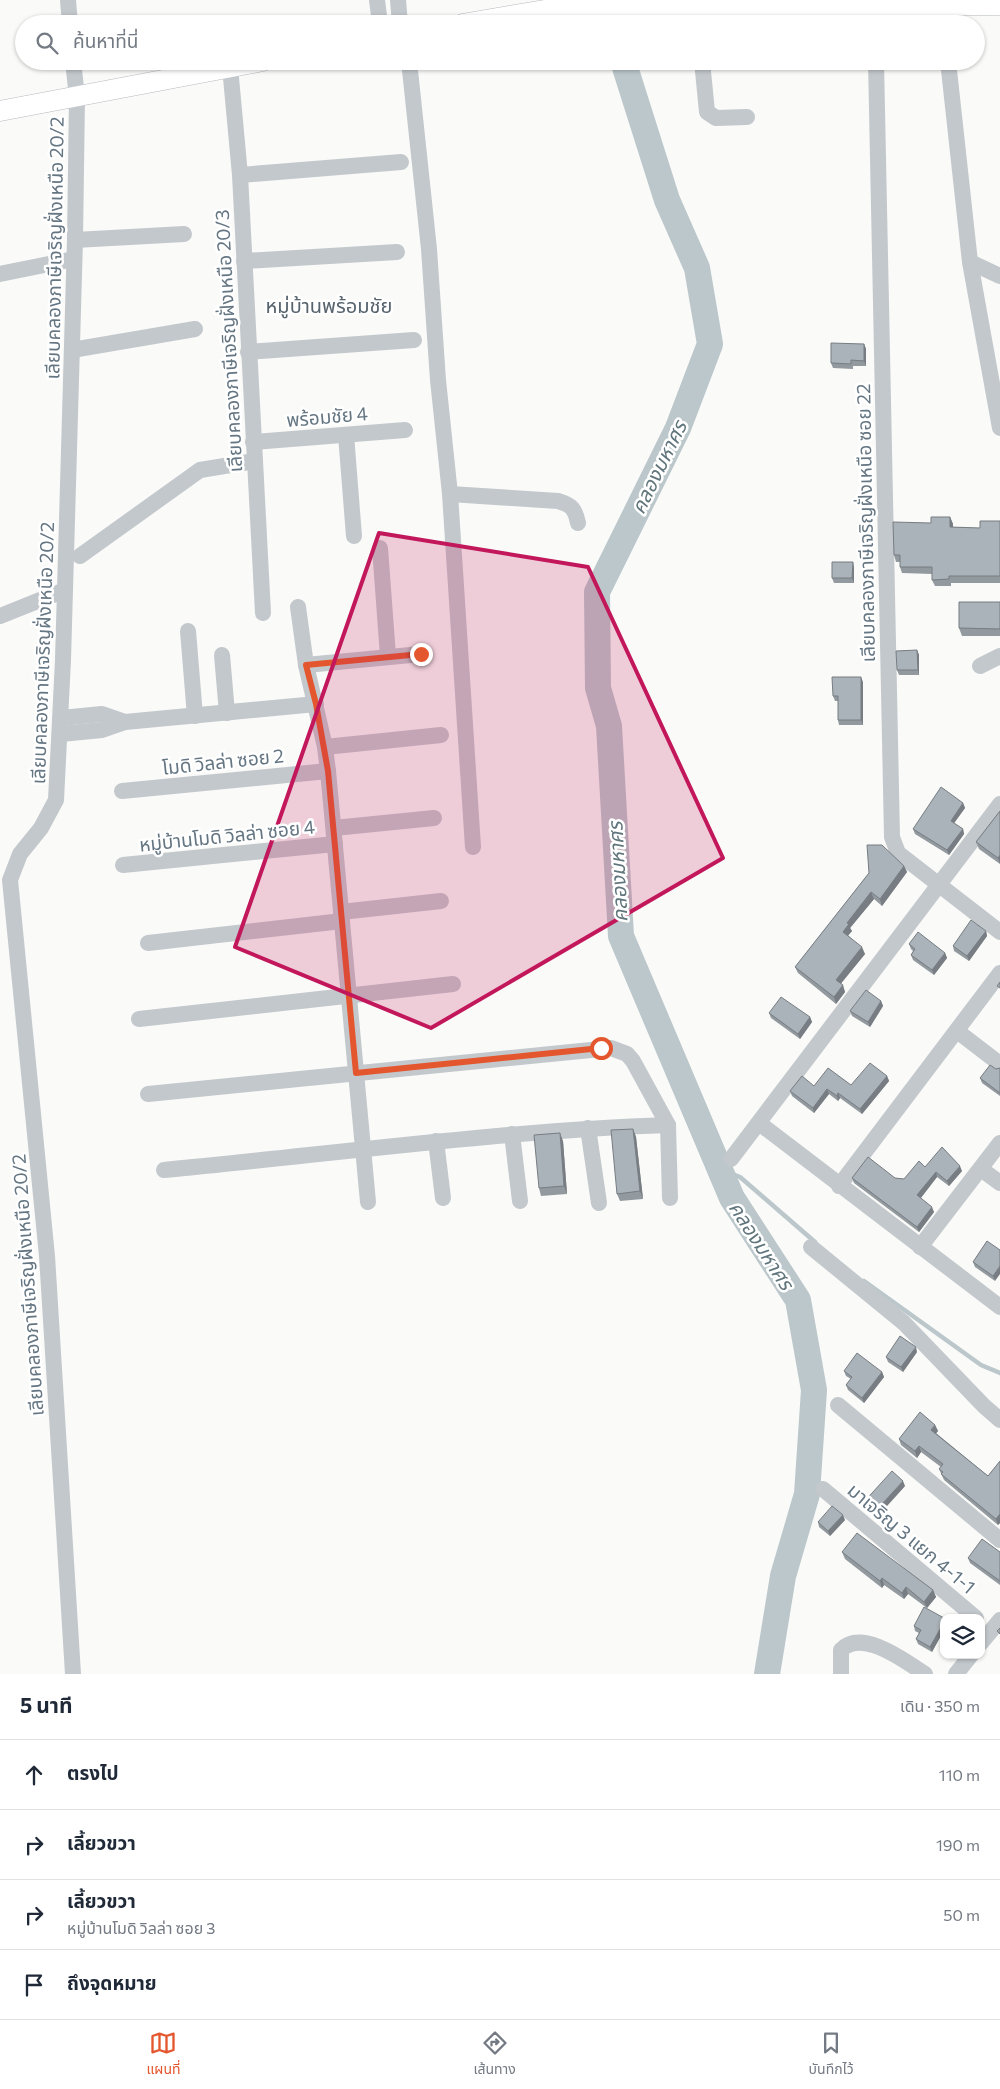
<!DOCTYPE html>
<html lang="th">
<meta charset="utf-8">
<style>
body{margin:0;font-family:Commissioner,"Noto Sans Thai",sans-serif;background:#f2f2f3;color:#1f2937}
.controls{position:absolute;right:15px;bottom:15px;display:grid;overflow:hidden;border-radius:10px;box-shadow:0 1px 4px #0004}
.controls button{width:45px;height:45px;display:grid;place-items:center;padding:0;border:0;border-bottom:1px solid #e0e1e3;background:#fff;color:#1f2937;font:25px sans-serif}
.stop{position:absolute;width:15px;height:15px;margin:-11px;border:4px solid #e4572e;border-radius:50%;background:#fff}
.stop.end{background:#e4572e;border-color:#fff;box-shadow:0 1px 5px #0008}
.list{margin:0;padding:0;list-style:none}
h2{display:flex;justify-content:space-between;align-items:center;height:65px;margin:0;padding:0 20px;font-size:21px}
h2 small{font-size:16px;font-weight:400;color:#747a83}
.list li{display:grid;grid-template-columns:32px 1fr auto;gap:15px;align-items:center;box-sizing:border-box;height:70px;padding:0 20px;border-top:1px solid #e0e1e3}
.list b{display:block;font-size:19px;white-space:nowrap}
.list p{margin:0;font-size:16px;white-space:nowrap;color:#747a83}
.list em{font-size:16px;font-style:normal;color:#747a83}
.icon{flex:none;width:28px;height:28px;fill:none;stroke:currentColor;stroke-width:2;stroke-linecap:round;stroke-linejoin:round}
.map{position:relative;flex:none;width:1000px;height:1674px;overflow:hidden}
.search{position:absolute;background:#fff;box-shadow:0 1px 4px #0004;left:15px;right:15px;top:15px;height:55px;display:flex;align-items:center;gap:12px;box-sizing:border-box;padding:0 18px;border-radius:28px;color:#747a83;font-size:19px}
.sheet{height:345px;background:#fff}
nav{display:flex;justify-content:space-around;align-items:center;box-sizing:border-box;height:70px;border-top:1px solid #e0e1e3;background:#fff;font-size:14px;color:#747a83}
nav a{display:grid;justify-items:center;gap:2px}
nav .on{color:#e4572e}
.map>svg:first-child{display:block}
.lines{fill:none;stroke-linecap:round;stroke-linejoin:round}
.stream{stroke:#bbc7cb;stroke-width:4.5}
.river{stroke:#bbc7cb;stroke-width:26}
.major-casing{stroke:#b5babe;stroke-width:21}
.minor{stroke:#c3c8cc;stroke-width:16}
.major{stroke:#fff;stroke-width:20}
.wall{fill:#929a9f}
.shaded-wall{fill:#777d82}
.building{fill:#aab3b9;stroke:#777d82}
.route{stroke:#e4572e;stroke-width:6}
.marked{fill:#c2185b;fill-opacity:0.2;stroke:#c2185b;stroke-width:4;stroke-linejoin:round}
.labels{text-anchor:middle;dominant-baseline:central;stroke-width:5;stroke-linejoin:round;paint-order:stroke}
.street-label{font-size:19px;fill:#657683;stroke:#fff}
.neighbourhood-label{font-size:20px;fill:#57646e;stroke:#fff}
.water-label{font-size:20px;font-style:italic;fill:#60757c;stroke:#fff}
</style>
<div class="map">
<svg width="1000" height="1674" viewBox="0 0 1000 1674">
<rect width="100%" height="100%" fill="#fafaf8"/>
<g class="lines">
<g class="stream">
<path d="M720,1169L740,1177L815,1242"/>
<path d="M864,1281L981,1365L1000,1373"/>
</g>
<g class="river">
<path d="M603,0L611,24"/>
<path d="M623,61L667,200L697,268L710,344L678,428L597,592L598,688L609,726L621,936L732,1198L798,1300L814,1390L807,1494L783,1576L767,1674"/>
</g>
<g class="major-casing">
<g id="major">
<path d="M462,24L569,6L1000,5"/>
<path d="M0,111L263,61"/>
</g>
</g>
<g class="minor">
<path d="M68,0L70,24"/>
<path d="M377,0L380,24"/>
<path d="M398,0L400,24"/>
<path d="M875,4V24"/>
<path d="M941,4L944,24"/>
<path d="M698,6L699,24"/>
<path d="M409,61L429,249L438,380L450,494L473,847"/>
<path d="M702,61L707,112L716,118L747,117"/>
<path d="M876,61L892,837L898,853L1000,932"/>
<path d="M948,61L970,262L1000,428"/>
<path d="M230,67L240,175L263,613"/>
<path d="M240,175L401,162"/>
<path d="M75,240L184,234"/>
<path d="M244,261L397,252"/>
<path d="M970,262L1000,276"/>
<path d="M0,274L74,259"/>
<path d="M72,350L195,329"/>
<path d="M248,352L414,340"/>
<path d="M346,435L354,536"/>
<path d="M253,442L405,430"/>
<path d="M450,494L558,501C572,505 575,509 578,523"/>
<path d="M380,548L388,656"/>
<path d="M80,556L200,470L255,461"/>
<path d="M298,607L306,665L325,747L328,771L368,1202"/>
<path d="M0,616L65,590"/>
<path d="M188,631L195,716"/>
<path d="M222,655L227,713"/>
<path d="M306,665L421,654"/>
<path d="M980,666L1000,656"/>
<path d="M61,718L102,714L125,722"/>
<path d="M61,734L102,730L125,722L316,704"/>
<path d="M325,747L441,735"/>
<path d="M122,791L328,771"/>
<path d="M334,828L434,818"/>
<path d="M123,865L335,844"/>
<path d="M341,912L441,901"/>
<path d="M148,943L342,921"/>
<path d="M139,1019L453,984"/>
<path d="M957,1031L1000,1064"/>
<path d="M148,1094L611,1048L627,1054L633,1061L668,1125L670,1198"/>
<path d="M759,1123L1000,1307"/>
<path d="M588,1128L599,1203"/>
<path d="M512,1134L520,1201"/>
<path d="M436,1141L443,1198"/>
<path d="M731,1159L1000,804"/>
<path d="M981,1169L1000,1183"/>
<path d="M164,1170C332,1154 499,1131 668,1125"/>
<path d="M839,1186L1000,973"/>
<path d="M811,1247L904,1323L984,1406L1000,1420"/>
<path d="M920,1247L1000,1143"/>
<path d="M838,1405L1000,1540"/>
<path d="M823,1489L976,1618"/>
<path d="M981,1643L1000,1620"/>
<path d="M73,1674L47,1256L10,880L20,854L41,828L56,800L63,660L75,240L77,97L73,61"/>
<path d="M841,1674V1650C862,1628 905,1661 925,1674"/>
<path d="M956,1674L971,1655"/>
</g>
<use href="#major" class="major"/>
</g>
<g class="wall">
<path d="M864,344L866,349V366H853V369L833,368L831,363Z"/>
<path d="M950,517L953,524V527L980,528L1000,521V583H951V586H935L932,580V574L902,573L900,567V562H896L894,555L931,523Z"/>
<path d="M853,562L854,568V583H834L832,578Z"/>
<path d="M1000,602V636H962L959,628Z"/>
<path d="M917,650L919,655V675H899L897,670Z"/>
<path d="M863,682V725H839L838,720V701H835L833,696Z"/>
<path d="M963,803L965,808L954,823L963,829L964,834L949,855L915,834L913,829Z"/>
<path d="M1000,811V864L979,849L976,842Z"/>
<path d="M904,866L907,872L882,906L874,899L850,928L852,931L848,935L865,954L841,983L845,992L836,1004L798,973L795,967L869,873Z"/>
<path d="M986,931L987,936L969,961L954,951L953,946Z"/>
<path d="M909,944L945,953L947,958L934,975L913,960L911,955L913,951L911,949Z"/>
<path d="M881,1001L883,1006L870,1027L852,1016L850,1011Z"/>
<path d="M769,1013L810,1017L812,1022L800,1039L771,1018Z"/>
<path d="M1000,1068V1096L982,1083L980,1078L996,1069Z"/>
<path d="M887,1076L889,1081L862,1114L840,1098L838,1101L829,1094L814,1113L792,1096L790,1091L814,1086L851,1085Z"/>
<path d="M633,1129L636,1137L643,1199L620,1201L617,1194Z"/>
<path d="M563,1141L567,1194L541,1196L539,1188Z"/>
<path d="M925,1167L962,1171L949,1186L937,1177L921,1198L934,1212L919,1232L854,1183L852,1178H895L904,1179Z"/>
<path d="M987,1241L995,1281L975,1267L973,1262Z"/>
<path d="M917,1352L903,1372L888,1362L886,1357Z"/>
<path d="M844,1371L882,1372L884,1377L864,1403L848,1390L846,1385L851,1379L846,1376Z"/>
<path d="M935,1425L938,1431L936,1433L988,1476L1000,1461V1523L998,1525L944,1480L939,1469L941,1467L921,1452L917,1458L901,1445L899,1439Z"/>
<path d="M905,1486L876,1518L864,1508L863,1503Z"/>
<path d="M845,1520L830,1536L819,1527L818,1522Z"/>
<path d="M842,1552L933,1590L936,1597L927,1608L908,1594L904,1599L884,1585L882,1588L845,1559Z"/>
<path d="M1000,1552V1585L970,1563L968,1558Z"/>
<path d="M944,1618V1630L932,1652L918,1644L916,1639L919,1633L915,1631L914,1626Z"/>
</g>
<g class="shaded-wall">
<path d="M864,344L866,349V366L864,361Z"/>
<path d="M950,517L953,524V534L950,527Z"/>
<path d="M853,562L854,568V583L852,578Z"/>
<path d="M917,650L919,655V675L918,670Z"/>
<path d="M861,677L863,682V725L861,720Z"/>
<path d="M963,803L965,808L952,826L951,821Z"/>
<path d="M963,829L964,834L949,855L947,850Z"/>
<path d="M1000,855V864L998,858Z"/>
<path d="M904,866L907,872L882,906L880,899Z"/>
<path d="M871,892L874,899L850,928L852,931L846,938L843,932L847,923Z"/>
<path d="M986,931L987,936L969,961L967,956Z"/>
<path d="M862,947L865,954L839,986L836,980Z"/>
<path d="M945,953L947,958L934,975L932,970Z"/>
<path d="M843,985L845,992L836,1004L834,997Z"/>
<path d="M881,1001L883,1006L870,1027L868,1022Z"/>
<path d="M810,1017L812,1022L800,1039L798,1034Z"/>
<path d="M887,1076L889,1081L862,1114L860,1109Z"/>
<path d="M827,1089L829,1094L814,1113L813,1108Z"/>
<path d="M838,1093L840,1098L838,1101L837,1096Z"/>
<path d="M633,1129L636,1137L643,1199L640,1191Z"/>
<path d="M560,1133L563,1141L567,1194L564,1186Z"/>
<path d="M960,1166L962,1171L949,1186L947,1181Z"/>
<path d="M936,1172L937,1177L919,1200L917,1195Z"/>
<path d="M932,1207L934,1212L919,1232L917,1227Z"/>
<path d="M1000,1266V1274L995,1281L993,1276Z"/>
<path d="M916,1347L917,1352L903,1372L901,1367Z"/>
<path d="M882,1372L884,1377L864,1403L862,1398Z"/>
<path d="M935,1425L938,1431L934,1436L931,1430Z"/>
<path d="M919,1446L921,1452L917,1458L915,1451Z"/>
<path d="M903,1481L905,1486L876,1518L874,1513Z"/>
<path d="M1000,1514V1523L998,1525L996,1519Z"/>
<path d="M843,1515L845,1520L830,1536L828,1531Z"/>
<path d="M882,1578L884,1585L882,1588L880,1581Z"/>
<path d="M906,1587L908,1594L904,1599L902,1593Z"/>
<path d="M933,1590L936,1597L927,1608L924,1602Z"/>
<path d="M944,1622V1630L932,1652L930,1647Z"/>
</g>
<g class="building">
<path d="M831,343L864,344V361L851,360V364L831,363Z"/>
<path d="M931,517H950V527L980,528V521H1000V576H949V579L932,580V567H900V555H894L893,522L931,523Z"/>
<path d="M832,562H853L852,578H832Z"/>
<path d="M959,602H1000V629L959,628Z"/>
<path d="M917,650L918,670H897L896,651Z"/>
<path d="M832,677H861V720H838V696H833Z"/>
<path d="M941,787L963,803L951,821L963,829L947,850L913,829Z"/>
<path d="M1000,811V855L998,858L976,842Z"/>
<path d="M867,845H882L904,866L880,899L871,892L847,923L849,924L843,932L862,947L836,980L843,985L834,997L795,967L869,873Z"/>
<path d="M971,920L986,931L967,956L953,946Z"/>
<path d="M918,932L945,953L932,970L911,955L915,949L909,944Z"/>
<path d="M1000,982V988L997,986Z"/>
<path d="M866,990L881,1001L868,1022L850,1011Z"/>
<path d="M781,997L810,1017L798,1034L769,1013Z"/>
<path d="M870,1063L887,1076L860,1109L838,1093L837,1096L827,1089L813,1108L790,1091L802,1076L814,1086L828,1068L851,1085Z"/>
<path d="M990,1065L996,1069L1000,1068V1093L980,1078Z"/>
<path d="M633,1129L640,1191L617,1194L611,1130Z"/>
<path d="M560,1133L564,1186L539,1188L534,1135Z"/>
<path d="M942,1147L960,1166L947,1181L936,1172L917,1195L932,1207L917,1227L852,1178L868,1157L895,1178L904,1179L919,1161L925,1167Z"/>
<path d="M987,1241L1000,1250V1266L993,1276L973,1262Z"/>
<path d="M900,1336L916,1347L901,1367L886,1357Z"/>
<path d="M857,1353L882,1372L862,1398L846,1385L852,1377L844,1371Z"/>
<path d="M920,1412L935,1425L931,1430L988,1476L1000,1461V1514L996,1519L941,1474L943,1472L939,1469L943,1464L919,1446L915,1451L899,1439Z"/>
<path d="M892,1471L903,1481L874,1513L863,1503Z"/>
<path d="M832,1506L843,1515L828,1531L818,1522Z"/>
<path d="M857,1533L933,1590L924,1602L906,1587L902,1593L882,1578L880,1581L842,1552Z"/>
<path d="M982,1539L1000,1552V1581L968,1558Z"/>
<path d="M924,1607L944,1618V1622L930,1647L916,1639L921,1630L914,1626Z"/>
<path d="M1000,1628V1634L997,1631Z"/>
</g>
<g class="lines">
<path class="route" d="M421,654L306,665L316,704L328,771L356,1073L601,1048"/>
</g>
<path class="marked" d="M379,533L588,567L723,858L431,1028L235,947Z"/>
<g class="labels">
<g class="street-label">
<text transform="translate(54 248) rotate(-89)">เลียบคลองภาษีเจริญฝั่งเหนือ 20/2</text>
<text transform="translate(228 341) rotate(-93)">เลียบคลองภาษีเจริญฝั่งเหนือ 20/3</text>
<text transform="translate(327 416) rotate(-5)">พร้อมชัย 4</text>
<text transform="translate(865 523) rotate(-91)">เลียบคลองภาษีเจริญฝั่งเหนือ ซอย 22</text>
<text transform="translate(42 653) rotate(-88)">เลียบคลองภาษีเจริญฝั่งเหนือ 20/2</text>
<text transform="translate(223 761) rotate(-6)">โมดิ วิลล่า ซอย 2</text>
<text transform="translate(227 835) rotate(-6)">หมู่บ้านโมดิ วิลล่า ซอย 4</text>
<text transform="translate(27 1285) rotate(-94)">เลียบคลองภาษีเจริญฝั่งเหนือ 20/2</text>
<text transform="translate(912 1538) rotate(40)">มาเจริญ 3 แยก 4-1-1</text>
</g>
<g class="neighbourhood-label">
<text x="329" y="305">หมู่บ้านพร้อมชัย</text>
</g>
<g class="water-label">
<text transform="translate(658 467) rotate(-64)">คลองมหาศร</text>
<text transform="translate(617 872) rotate(-93)">คลองมหาศร</text>
<text transform="translate(762 1245) rotate(57)">คลองมหาศร</text>
</g>
</g>
</svg>
<div class="controls">
<button><svg class="icon" aria-label="layers" viewBox="0 0 24 24"><path d="M12 4l9 5-9 5-9-5zM3 14l9 5 9-5"/></svg></button>
</div>
<div class="stop" style="left:601px;top:1048px"></div>
<div class="stop end" style="left:421px;top:654px"></div>
<div class="search"><svg class="icon" aria-label="search" viewBox="0 0 24 24"><circle cx="10" cy="10" r="6"/><path d="M15 15l6 6"/></svg>ค้นหาที่นี่</div>
</div>
<section class="sheet">
<h2>5 นาที<small>เดิน · 350 m</small></h2>
<ul class="list">
<li><svg class="icon" aria-label="ahead" viewBox="0 0 24 24"><path d="M12 20V5M6 11l6-6 6 6"/></svg><div><b>ตรงไป</b></div><em>110 m</em></li>
<li><svg class="icon" aria-label="right" viewBox="0 0 24 24"><path d="M7 20v-9h11M14 6l5 5-5 5"/></svg><div><b>เลี้ยวขวา</b></div><em>190 m</em></li>
<li><svg class="icon" aria-label="right" viewBox="0 0 24 24"><path d="M7 20v-9h11M14 6l5 5-5 5"/></svg><div><b>เลี้ยวขวา</b><p>หมู่บ้านโมดิ วิลล่า ซอย 3</p></div><em>50 m</em></li>
<li><svg class="icon" aria-label="arrive" viewBox="0 0 24 24"><path d="M6 21V4h12l-3 4 3 4H6"/></svg><div><b>ถึงจุดหมาย</b></div></li>
</ul>
</section>
<nav>
<a class="on"><svg class="icon" aria-label="map" viewBox="0 0 24 24"><path d="M3 6l6-2 6 2 6-2v14l-6 2-6-2-6 2zM9 4v14M15 6v14"/></svg>แผนที่</a>
<a><svg class="icon" aria-label="directions" viewBox="0 0 24 24"><path d="M12 3l9 9-9 9-9-9zM9 14v-3h6M13 9l2 2-2 2"/></svg>เส้นทาง</a>
<a><svg class="icon" aria-label="saved" viewBox="0 0 24 24"><path d="M7 4h10v16l-5-4-5 4z"/></svg>บันทึกไว้</a>
</nav>
